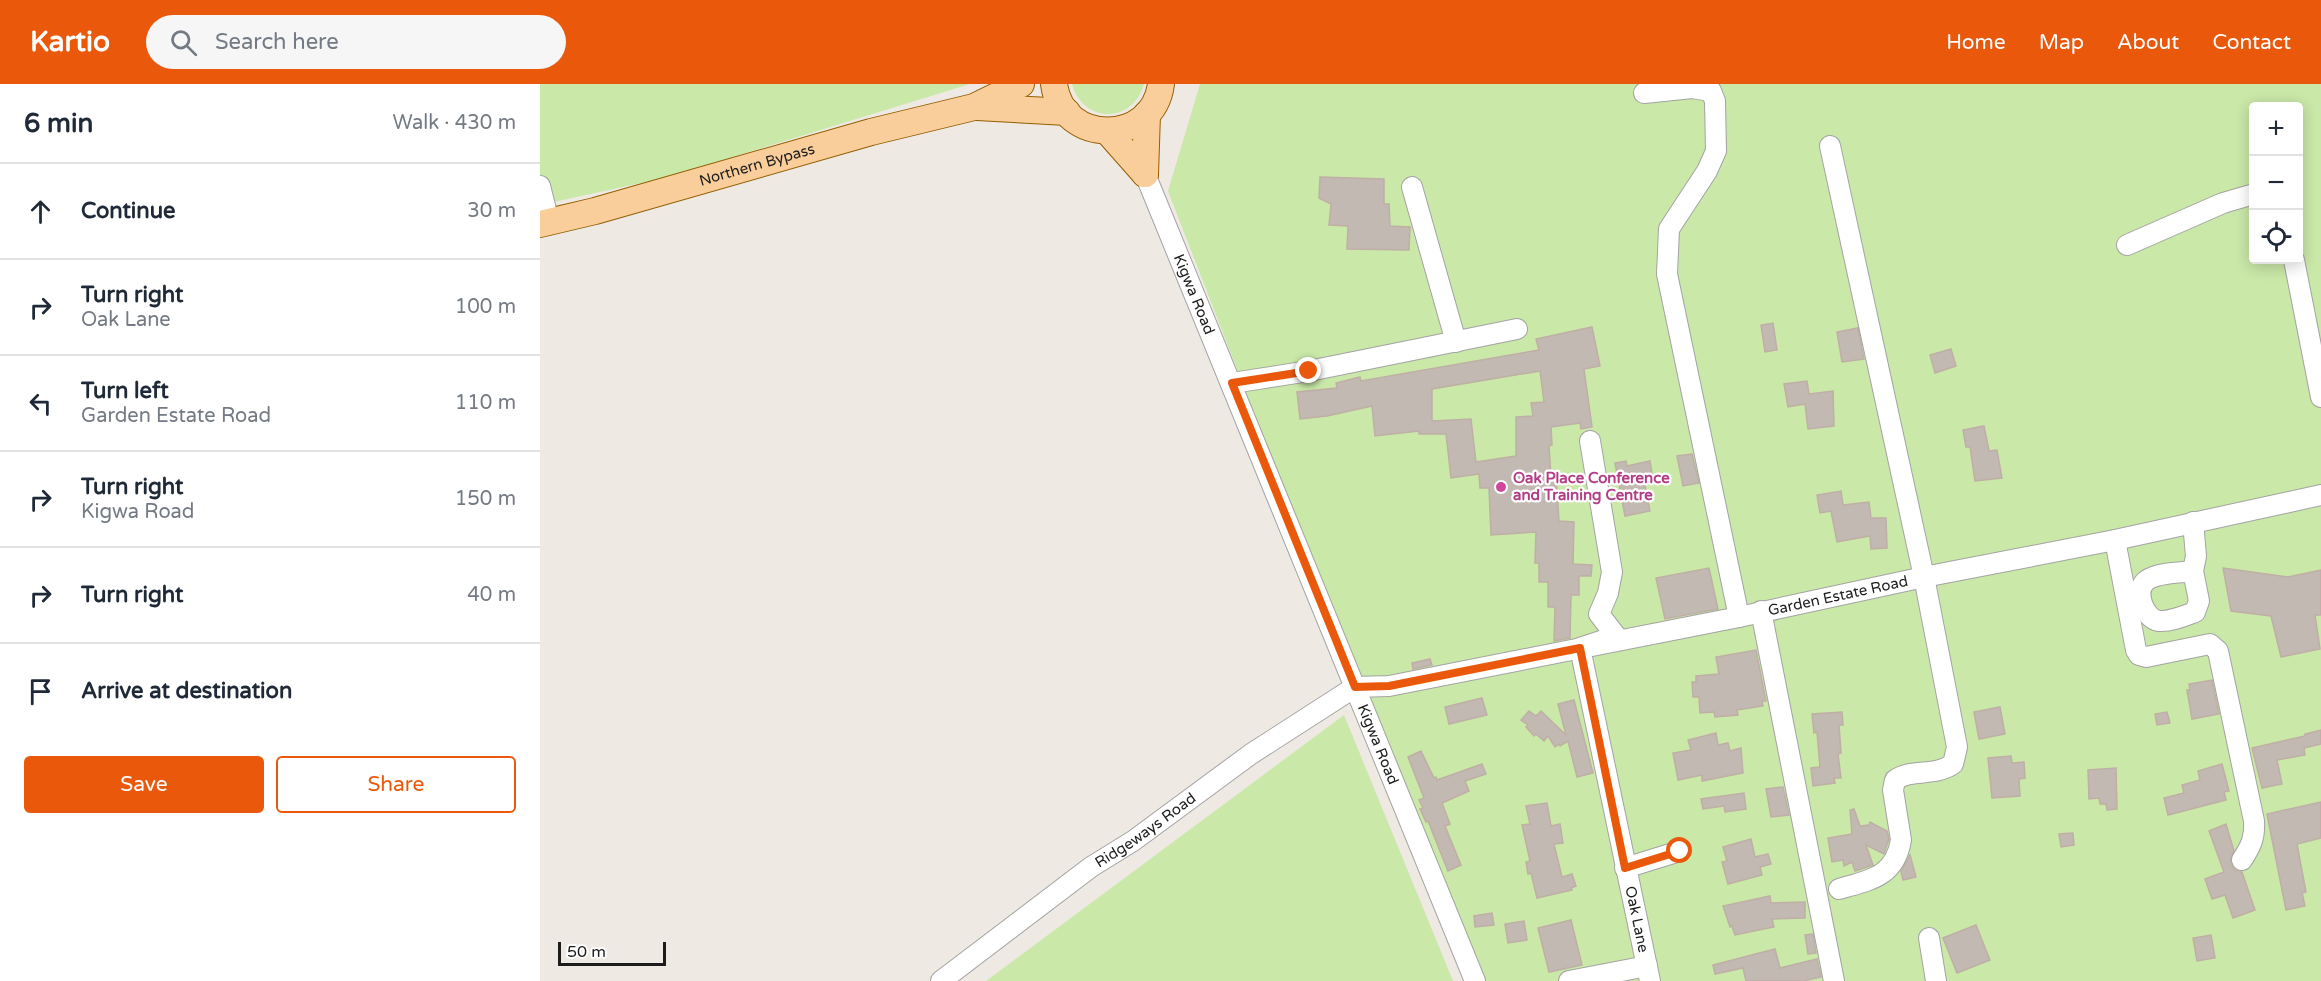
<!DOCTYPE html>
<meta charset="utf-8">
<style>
body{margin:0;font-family:"Varela Round",sans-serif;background:#f6f6f7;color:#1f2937}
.controls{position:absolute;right:18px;top:18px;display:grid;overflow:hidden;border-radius:6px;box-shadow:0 3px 15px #0003}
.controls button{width:54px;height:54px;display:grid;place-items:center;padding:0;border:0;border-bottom:2px solid #e0e1e3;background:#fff;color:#1f2937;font:30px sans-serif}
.scale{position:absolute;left:18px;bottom:15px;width:108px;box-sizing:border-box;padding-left:6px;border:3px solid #1c1c1c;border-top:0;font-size:16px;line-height:21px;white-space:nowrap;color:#1c1c1c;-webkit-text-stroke:4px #fff;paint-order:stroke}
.stop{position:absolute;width:18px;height:18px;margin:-14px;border:4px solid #ea580c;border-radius:50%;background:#fff}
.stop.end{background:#ea580c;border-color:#fff;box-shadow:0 2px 6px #0008}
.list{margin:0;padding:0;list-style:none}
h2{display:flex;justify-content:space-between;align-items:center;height:78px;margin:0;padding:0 24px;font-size:26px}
h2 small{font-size:20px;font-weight:400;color:#747a83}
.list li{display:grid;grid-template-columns:39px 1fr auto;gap:18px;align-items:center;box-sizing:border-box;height:96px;padding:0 24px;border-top:2px solid #e0e1e3}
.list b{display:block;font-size:22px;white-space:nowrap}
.list p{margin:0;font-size:20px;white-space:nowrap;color:#747a83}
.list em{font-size:20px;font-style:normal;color:#747a83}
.actions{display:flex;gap:12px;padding:18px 24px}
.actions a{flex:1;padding:14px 0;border:2px solid #ea580c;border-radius:6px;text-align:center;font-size:21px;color:#ea580c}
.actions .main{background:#ea580c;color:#fff}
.icon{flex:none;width:33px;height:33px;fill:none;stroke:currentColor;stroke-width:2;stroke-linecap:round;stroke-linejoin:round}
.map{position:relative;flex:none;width:1781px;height:897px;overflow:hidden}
header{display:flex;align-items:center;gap:36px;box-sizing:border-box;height:84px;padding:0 30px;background:#ea580c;color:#fff}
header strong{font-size:28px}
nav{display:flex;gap:33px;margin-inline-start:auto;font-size:21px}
.search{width:420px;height:54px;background:#f6f6f7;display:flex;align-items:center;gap:15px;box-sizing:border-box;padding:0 21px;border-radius:33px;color:#747a83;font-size:22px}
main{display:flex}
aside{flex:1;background:#fff}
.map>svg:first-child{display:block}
.grass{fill:#cae8a8;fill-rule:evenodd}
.building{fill:#c2b9b2;stroke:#bfafa5;stroke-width:1.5;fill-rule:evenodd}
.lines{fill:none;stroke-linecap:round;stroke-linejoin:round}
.minor-casing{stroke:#a3a3a3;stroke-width:22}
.major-casing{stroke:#935e02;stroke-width:28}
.minor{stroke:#fff;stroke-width:20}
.major{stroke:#face9b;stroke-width:26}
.route{stroke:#ea580c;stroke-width:8}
.hotel-dot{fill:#d1479c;stroke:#fff;stroke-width:2}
.labels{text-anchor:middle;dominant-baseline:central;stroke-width:4.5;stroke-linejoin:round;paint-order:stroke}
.street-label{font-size:15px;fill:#1c1c1c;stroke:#fff}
.hotel-label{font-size:15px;font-weight:bold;fill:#b23c85;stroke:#fff;text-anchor:start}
</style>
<header>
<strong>Kartio</strong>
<div class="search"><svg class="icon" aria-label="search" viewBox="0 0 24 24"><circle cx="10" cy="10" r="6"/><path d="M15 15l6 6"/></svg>Search here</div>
<nav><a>Home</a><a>Map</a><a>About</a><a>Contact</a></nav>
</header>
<main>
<aside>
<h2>6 min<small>Walk · 430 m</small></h2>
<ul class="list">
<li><svg class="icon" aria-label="ahead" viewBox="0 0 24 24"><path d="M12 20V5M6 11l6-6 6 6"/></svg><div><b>Continue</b></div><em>30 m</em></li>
<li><svg class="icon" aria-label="right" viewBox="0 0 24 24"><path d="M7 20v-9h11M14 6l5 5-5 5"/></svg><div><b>Turn right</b><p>Oak Lane</p></div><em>100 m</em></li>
<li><svg class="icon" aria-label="left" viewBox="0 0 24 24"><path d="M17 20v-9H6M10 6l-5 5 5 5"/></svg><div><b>Turn left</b><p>Garden Estate Road</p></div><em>110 m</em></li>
<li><svg class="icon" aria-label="right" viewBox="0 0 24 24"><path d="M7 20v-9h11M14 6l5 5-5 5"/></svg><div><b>Turn right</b><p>Kigwa Road</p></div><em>150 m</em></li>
<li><svg class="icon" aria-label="right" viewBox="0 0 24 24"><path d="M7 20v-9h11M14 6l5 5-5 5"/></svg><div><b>Turn right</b></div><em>40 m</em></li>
<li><svg class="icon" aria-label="arrive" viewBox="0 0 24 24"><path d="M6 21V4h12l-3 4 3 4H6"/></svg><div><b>Arrive at destination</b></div></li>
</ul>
<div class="actions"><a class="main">Save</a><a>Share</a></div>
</aside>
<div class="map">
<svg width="1781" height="897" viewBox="0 0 1781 897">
<rect width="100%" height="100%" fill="#eee9e2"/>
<g class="grass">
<path d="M0,0H430L124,94L0,121Z"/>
<path d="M532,0H604C593,40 543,40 532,0Z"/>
<path d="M660,0H1781V897H934L628,107ZM1714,22H1758V176H1714Z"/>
<path d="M804,631L913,897H446Z"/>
</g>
<g class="building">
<path d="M780,93L844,95V120H849L850,142L870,143L869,166L807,165L808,142L789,141L791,120L779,114Z"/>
<path d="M1233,239L1237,266L1225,268L1221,241Z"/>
<path d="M1052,243L1060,282L1044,285L1052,343L1041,345L1040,339L1011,343L1012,361L1009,362L1011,393L1016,392L1019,437L1034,438L1033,480L1052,481L1051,492H1039V511H1031L1030,554L1014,557L1015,523H1008V498H999V479H995L996,448L951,451L949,404H940L939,390L911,394L906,350H879V347L835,352L832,322L787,332L760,335L757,308L797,304L796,299L820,293L821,297L999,266L996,255ZM1000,287L1004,318L991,319L993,332L976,333V372L936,378L931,335L892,337V305Z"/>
<path d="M1318,244L1324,275L1302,278L1297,248Z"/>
<path d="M1411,265L1416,282L1395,289L1390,271Z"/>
<path d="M1267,297L1269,310L1293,307L1294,342L1268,345L1265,320L1248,323L1244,300Z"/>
<path d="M1444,342L1449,367L1457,366L1462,394L1435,397L1430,363H1426L1423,346Z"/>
<path d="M1152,370L1159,399L1143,402L1137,372Z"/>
<path d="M1086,377L1087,382L1110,377L1112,390L1103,392L1110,427L1085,432L1075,379Z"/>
<path d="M1301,407L1303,421L1329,418L1331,434H1346L1347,464L1331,465L1330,452L1297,458L1291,427L1280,429L1277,411Z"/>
<path d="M1169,484L1178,525L1125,535L1116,494Z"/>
<path d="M1683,484L1748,493L1781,486V531H1775L1780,565L1741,573L1731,532L1691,527Z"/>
<path d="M1216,566L1226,617H1222L1223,622L1197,626L1198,631L1175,633L1174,628L1160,629L1159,613H1153L1152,598H1156V592L1179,590L1176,573Z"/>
<path d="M890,575L892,581L873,585L872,579Z"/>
<path d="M1672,596L1679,630L1652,635L1647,606H1650L1649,600Z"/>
<path d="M942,614L947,631L909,640L905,623Z"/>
<path d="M1034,616L1053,689L1037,693L1028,657L1020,662L1019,660L1015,663L1008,652L1004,657L996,650L994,652L986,643L988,641L981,636L989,627L996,632L1001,627L1026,651L1018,620Z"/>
<path d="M1460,623L1465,650L1439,655L1434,628Z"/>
<path d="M1302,628L1303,641H1299L1301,669L1298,670L1301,694H1294L1295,699L1273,702L1271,684L1280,683L1277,648L1274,649L1272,630Z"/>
<path d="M1627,628L1630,639L1617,641L1615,630Z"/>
<path d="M1781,646V660L1764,664L1765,671L1737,676L1742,700L1722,704L1712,664L1765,652V650Z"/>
<path d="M1176,649L1178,661L1188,659L1190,667L1201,664L1203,689L1162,697V691L1138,696L1133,669L1151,666L1148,656Z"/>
<path d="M881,667L894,694L896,693L897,696L942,680L946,690L925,697L929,707L902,719L910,740L905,742L921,781L908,787L888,737L886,738L880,725L883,724L879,716L884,714L868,673Z"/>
<path d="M1471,672L1472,679L1484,678L1485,694L1479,695L1480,712L1452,714L1448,674Z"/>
<path d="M1682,680L1689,707L1684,708L1686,716L1628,731L1624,714L1644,709L1642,701L1660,696L1658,687Z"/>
<path d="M1576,684L1577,725L1567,726L1566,720H1560L1559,714L1549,715L1548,686Z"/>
<path d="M1243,703L1249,731L1231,733L1226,705Z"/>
<path d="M1204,709L1206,725L1185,728L1184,722L1163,725L1161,715Z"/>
<path d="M1781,718V754L1757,760L1766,808L1762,809L1765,822L1746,826L1727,730Z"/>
<path d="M1007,719L1011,742L1020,740L1023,759L1014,760L1022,793L1032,790L1036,802L1031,804L1032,806L997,814L991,789L988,790L986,778L990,777L982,741L990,740L986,722Z"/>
<path d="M1314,725L1320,742L1329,741L1330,738L1347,747L1349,755L1344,770L1326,761L1333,781L1315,787L1312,778L1304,782L1303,776L1292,778L1288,754L1312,750L1310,726Z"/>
<path d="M1686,740L1694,767L1690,775L1691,781L1695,786L1702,788L1715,826L1693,834L1685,811L1672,815L1665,795L1684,788L1669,747Z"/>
<path d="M1533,749L1534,761L1521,763L1519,750Z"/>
<path d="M1211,755L1215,773L1228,770L1231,780L1220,783L1222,791L1188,800L1182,778L1187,777L1183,763Z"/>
<path d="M1370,771L1376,793L1363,796L1361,787Z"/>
<path d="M1230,812L1231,819L1265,818V834L1232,835L1234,843L1195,851L1192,842L1190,843L1183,822Z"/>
<path d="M952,829L954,841L935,843L934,832Z"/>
<path d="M1031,836L1042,881L1009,888L998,844Z"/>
<path d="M984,837L987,856L968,859L965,840Z"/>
<path d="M1436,841L1450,876L1417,889L1403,854Z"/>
<path d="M1273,850L1276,869L1268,870L1265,851Z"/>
<path d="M1671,851L1675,874L1657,877L1653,854Z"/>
<path d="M1235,865L1240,884L1277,875L1281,893L1263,897H1206L1203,884L1175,890L1173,881Z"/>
</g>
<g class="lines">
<g class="minor-casing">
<g id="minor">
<path d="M1104,9L1152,4L1171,7L1175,17L1176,67L1167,87L1129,145L1127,190L1199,533"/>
<path d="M1290,62L1384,493L1417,663L1413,680C1394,693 1373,684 1355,696L1353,706L1361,756C1355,793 1330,796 1299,805"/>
<path id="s1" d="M605,90L935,897"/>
<path d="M0,102L9,138"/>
<path d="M872,103L916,258"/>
<path d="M1587,161L1683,119L1714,110"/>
<path d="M1754,176L1781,313"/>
<path d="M692,299L769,287L977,245"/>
<path id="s2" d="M1050,357L1072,488L1068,509L1059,530L1076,552L1040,564L1110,897"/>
<path d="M1653,438L1656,472L1653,487L1659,517L1655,528C1644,532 1630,538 1619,537C1604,535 1593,506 1607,496C1619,488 1639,489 1653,487"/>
<path d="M1575,456L1596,566L1599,571L1606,573L1670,560L1678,567L1714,737C1715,754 1711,762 1702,776"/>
<path d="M1221,527L1294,897"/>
<path d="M1085,784L1140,767"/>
<path d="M1389,854L1396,897"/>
<path id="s3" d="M401,897L551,783L593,757L711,670L815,603L849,602L1199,533L1384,493L1575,456L1781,411"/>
<path d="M1029,897L1107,882"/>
</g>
</g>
<g class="major-casing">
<g id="major">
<path d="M514,0C522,62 613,62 621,0"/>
<path d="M437,23L527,28"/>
<path d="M567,47L605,90"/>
<path d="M605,90L607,30"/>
<path id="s4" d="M0,140L55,127L331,48L434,23L481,0"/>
</g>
</g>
<use href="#minor" class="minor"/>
<use href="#major" class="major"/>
</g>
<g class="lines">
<path class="route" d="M769,287L692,299L815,603L849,602L1040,564L1085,784L1140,767"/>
</g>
<circle class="hotel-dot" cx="961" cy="403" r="6"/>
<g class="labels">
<g class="street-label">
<text stroke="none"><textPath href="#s4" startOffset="225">Northern Bypass</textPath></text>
<text stroke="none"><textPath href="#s1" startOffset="130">Kigwa Road</textPath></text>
<text stroke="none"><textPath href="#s3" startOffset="1000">Garden Estate Road</textPath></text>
<text stroke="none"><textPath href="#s1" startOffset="616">Kigwa Road</textPath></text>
<text stroke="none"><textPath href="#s3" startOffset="254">Ridgeways Road</textPath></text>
<text stroke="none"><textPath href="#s2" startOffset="520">Oak Lane</textPath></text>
</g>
<g class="hotel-label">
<text x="973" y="394">Oak Place Conference<tspan x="973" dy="17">and Training Centre</tspan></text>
</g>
</g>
</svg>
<div class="controls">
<button>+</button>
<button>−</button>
<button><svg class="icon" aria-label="locate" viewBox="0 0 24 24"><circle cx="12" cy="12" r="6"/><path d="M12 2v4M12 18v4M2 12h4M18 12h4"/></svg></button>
</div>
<div class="scale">50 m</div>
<div class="stop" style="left:1140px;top:767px"></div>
<div class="stop end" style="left:769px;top:287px"></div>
</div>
</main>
